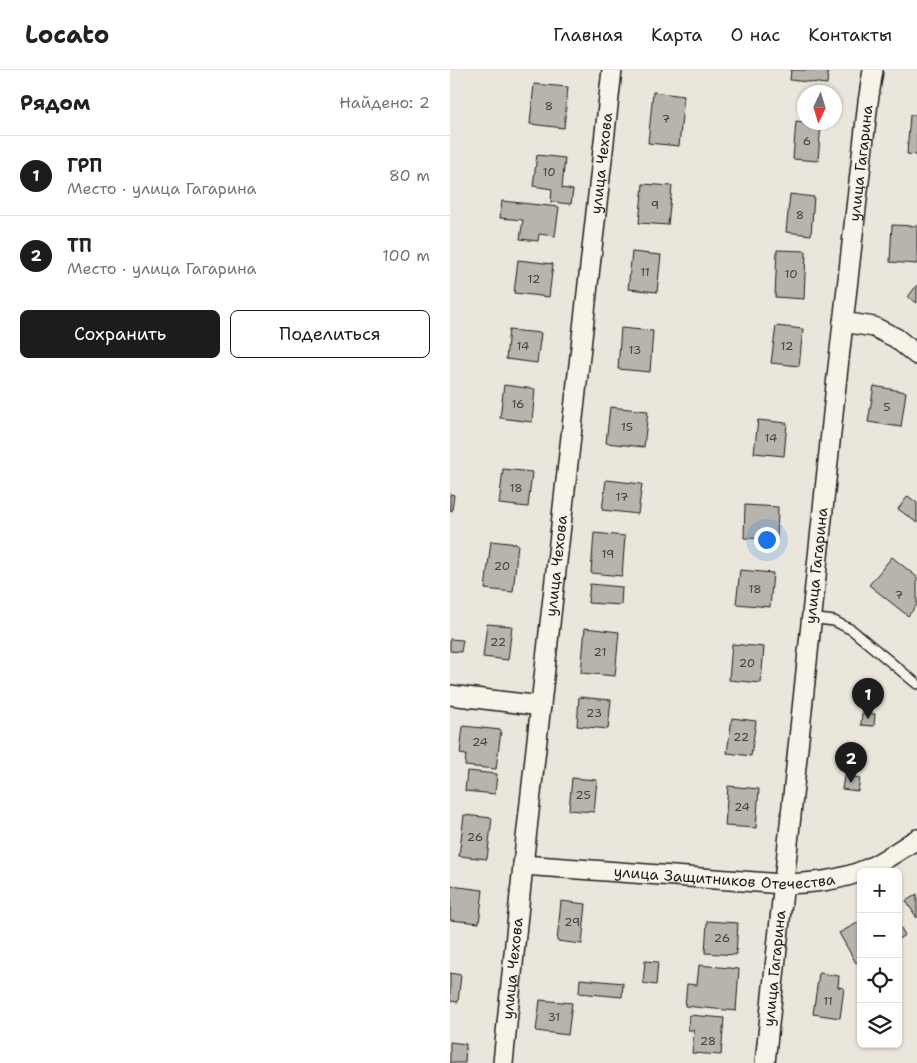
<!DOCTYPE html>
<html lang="ru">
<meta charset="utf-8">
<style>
body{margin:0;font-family:"Shantell Sans",sans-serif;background:#f2f2f2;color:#202124}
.controls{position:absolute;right:15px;bottom:15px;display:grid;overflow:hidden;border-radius:8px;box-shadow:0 1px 4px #0004}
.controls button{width:45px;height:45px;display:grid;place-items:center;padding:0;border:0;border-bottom:1px solid #e0e0e0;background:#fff;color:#202124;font:25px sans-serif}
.compass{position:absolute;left:347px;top:15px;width:45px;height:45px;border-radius:50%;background:#fff;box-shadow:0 1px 4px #0004;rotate:184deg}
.you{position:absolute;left:316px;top:469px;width:18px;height:18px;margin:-12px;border:4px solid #fff;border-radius:50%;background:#1a73e8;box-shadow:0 0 0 8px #1a73e833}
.badge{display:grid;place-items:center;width:32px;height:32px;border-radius:50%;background:#1c1c1c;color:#fff;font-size:16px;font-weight:700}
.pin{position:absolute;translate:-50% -41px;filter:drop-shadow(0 1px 2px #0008)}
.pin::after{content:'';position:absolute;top:26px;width:18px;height:15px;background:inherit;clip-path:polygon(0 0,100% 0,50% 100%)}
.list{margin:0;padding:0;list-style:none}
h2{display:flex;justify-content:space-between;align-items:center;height:65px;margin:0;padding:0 20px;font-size:21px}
h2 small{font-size:16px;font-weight:400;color:#757577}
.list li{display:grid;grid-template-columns:32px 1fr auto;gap:15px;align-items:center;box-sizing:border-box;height:80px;padding:0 20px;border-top:1px solid #e0e0e0}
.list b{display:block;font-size:19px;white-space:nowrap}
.list p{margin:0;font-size:16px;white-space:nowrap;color:#757577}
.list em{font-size:16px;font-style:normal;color:#757577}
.actions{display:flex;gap:10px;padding:15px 20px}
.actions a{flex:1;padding:11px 0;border:1px solid #1c1c1c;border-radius:8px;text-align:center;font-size:18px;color:#1c1c1c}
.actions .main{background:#1c1c1c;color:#fff}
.icon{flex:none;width:28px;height:28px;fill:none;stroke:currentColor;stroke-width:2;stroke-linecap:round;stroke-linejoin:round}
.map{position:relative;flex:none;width:467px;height:993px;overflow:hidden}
header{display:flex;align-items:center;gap:30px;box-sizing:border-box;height:70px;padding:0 25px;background:#fff;border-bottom:1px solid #e0e0e0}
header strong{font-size:24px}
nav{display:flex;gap:28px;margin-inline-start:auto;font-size:18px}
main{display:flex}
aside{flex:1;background:#fff}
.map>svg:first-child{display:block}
.building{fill:#b6b4ac;stroke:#1c1c1c}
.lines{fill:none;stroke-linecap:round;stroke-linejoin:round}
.lane-casing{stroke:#1c1c1c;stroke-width:12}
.street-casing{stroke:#1c1c1c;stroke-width:22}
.lane{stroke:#f7f3e8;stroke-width:9}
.street{stroke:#f7f3e8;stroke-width:19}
.labels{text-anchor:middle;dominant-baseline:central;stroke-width:5;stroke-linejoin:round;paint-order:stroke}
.number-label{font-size:12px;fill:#424240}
.street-label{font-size:15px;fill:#1c1c1c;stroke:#f7f3e8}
</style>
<header>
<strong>Locato</strong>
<nav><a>Главная</a><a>Карта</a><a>О нас</a><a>Контакты</a></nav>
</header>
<main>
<aside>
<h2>Рядом<small>Найдено: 2</small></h2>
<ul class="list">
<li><span class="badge">1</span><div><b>ГРП</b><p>Место · улица Гагарина</p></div><em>80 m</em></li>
<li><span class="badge">2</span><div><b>ТП</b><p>Место · улица Гагарина</p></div><em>100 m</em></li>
</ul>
<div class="actions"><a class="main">Сохранить</a><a>Поделиться</a></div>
</aside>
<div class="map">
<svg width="467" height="993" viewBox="0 0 467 993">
<rect width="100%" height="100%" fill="#eae6dc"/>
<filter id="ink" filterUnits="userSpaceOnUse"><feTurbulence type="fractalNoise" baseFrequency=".02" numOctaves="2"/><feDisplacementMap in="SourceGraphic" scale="10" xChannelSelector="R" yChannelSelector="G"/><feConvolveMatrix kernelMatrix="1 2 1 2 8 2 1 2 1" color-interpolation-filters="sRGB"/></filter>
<g filter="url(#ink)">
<g class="building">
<path d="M341,0H378L377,14L340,10Z"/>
<path d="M84,14L118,17L114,58L80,54Z"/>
<path d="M203,22L234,26L229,76L198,73Z"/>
<path d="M460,45H467V85L457,84Z"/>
<path d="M346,51L354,52L371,53L368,91L343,89Z"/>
<path d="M87,85L115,88L112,118L123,120L121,134L101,132L102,119L83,116Z"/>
<path d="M193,114L222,116L218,155L189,153Z"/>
<path d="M340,124L364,127L361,165L336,162Z"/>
<path d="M52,131L109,137L105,166L89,164L88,171L70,169L73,150L50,148Z"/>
<path d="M442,155L467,156V194L440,192Z"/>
<path d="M327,180L356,181L354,229L325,227Z"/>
<path d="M182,182L211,185L207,222L178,219Z"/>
<path d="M68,190L103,194L99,227L64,223Z"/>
<path d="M467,215V233L458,227Z"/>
<path d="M326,256L353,259L349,296L321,293Z"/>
<path d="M171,258L203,261L200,302L168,299Z"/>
<path d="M59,260L91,263L87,293L56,289Z"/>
<path d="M54,315L85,319L82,352L50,348Z"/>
<path d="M424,316L456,322L451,357L418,352Z"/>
<path d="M160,337L198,341L194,377L156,373Z"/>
<path d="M308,350L337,353L334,386L304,383Z"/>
<path d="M53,399L82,402L78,437L49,434Z"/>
<path d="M156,410L192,414L188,444L152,440Z"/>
<path d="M0,424L4,425L2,441L0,440Z"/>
<path d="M458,426L467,433V453L448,439Z"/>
<path d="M295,435L328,437L327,469L294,468Z"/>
<path d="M144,463L175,466L172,506L141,503Z"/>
<path d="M41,471L68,474L63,522L35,519Z"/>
<path d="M442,487L467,507V535L458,546L419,515Z"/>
<path d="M290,500L323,503L320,537L286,534Z"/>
<path d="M140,514L172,517L171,535L138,533Z"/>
<path d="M37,554L62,556L58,590L33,587Z"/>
<path d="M135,558L169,562L165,606L131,603Z"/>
<path d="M0,569L13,570L11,582L0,581Z"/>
<path d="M282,574L314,577L311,613L279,610Z"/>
<path d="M129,627L161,630L158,659L127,656Z"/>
<path d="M412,643L425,644L424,656L411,655Z"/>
<path d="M282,648L306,651L301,686L277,683Z"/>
<path d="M13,656L51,660L46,699L15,696L16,685L10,684Z"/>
<path d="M17,701L47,704L45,724L15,721Z"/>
<path d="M394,706L410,708L408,721L392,719Z"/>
<path d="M122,708L147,710L144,742L119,740Z"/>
<path d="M278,716L309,719L306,758L275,756Z"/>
<path d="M14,745L42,748L37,789L9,786Z"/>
<path d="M1,816L33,820L29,853L0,850Z"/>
<path d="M467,824V848L456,831Z"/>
<path d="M111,831L136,834L132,874L107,871Z"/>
<path d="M257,851L288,853L286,885L255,883Z"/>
<path d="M411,851V890L406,893L389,863Z"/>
<path d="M448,853L455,865L448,869Z"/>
<path d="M195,891L208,892L206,915L193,913Z"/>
<path d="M249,895L289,899L286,941L235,936L237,914L247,915Z"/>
<path d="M0,903L11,905L8,932L0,931Z"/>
<path d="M369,903L389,906L388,917L394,918L390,948L363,944Z"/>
<path d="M130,909L173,913L172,927L129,923Z"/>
<path d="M90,930L122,933L118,965L86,961Z"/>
<path d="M239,945L274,948L271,985L242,983L244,960H238Z"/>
<path d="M0,972L16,974L15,993H0Z"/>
</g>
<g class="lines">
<g class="lane-casing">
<path id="lane" d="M360,548L384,551L402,560L467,614"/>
</g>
<g class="street-casing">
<g id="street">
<path d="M393,252L424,257L446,268L467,285"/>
<path d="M0,625L91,636"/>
<path id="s1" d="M73,795L333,814C361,813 390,811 417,799C434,791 451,779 467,769"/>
<path id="s2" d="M53,993L73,795L162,0"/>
<path id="s3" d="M315,993C347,672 381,352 418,32L423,0"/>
</g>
</g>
<use href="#lane" class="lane"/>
<use href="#street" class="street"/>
</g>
</g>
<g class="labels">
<g class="number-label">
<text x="99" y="36">8</text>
<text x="216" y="49">7</text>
<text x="357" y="71">6</text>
<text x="99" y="102">10</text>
<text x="205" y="135">9</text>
<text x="350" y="145">8</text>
<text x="195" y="202">11</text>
<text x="341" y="204">10</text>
<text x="84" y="209">12</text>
<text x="73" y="276">14</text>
<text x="337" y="276">12</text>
<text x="185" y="280">13</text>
<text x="68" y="334">16</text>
<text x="437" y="337">5</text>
<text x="177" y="357">15</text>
<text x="321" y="368">14</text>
<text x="66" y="418">18</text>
<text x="172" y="427">17</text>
<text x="158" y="484">19</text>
<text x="52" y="496">20</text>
<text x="305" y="519">18</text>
<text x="449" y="525">7</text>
<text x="48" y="572">22</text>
<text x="150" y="582">21</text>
<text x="297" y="593">20</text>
<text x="144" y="643">23</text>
<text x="291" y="667">22</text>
<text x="30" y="672">24</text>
<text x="133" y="725">25</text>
<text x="292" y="737">24</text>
<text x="25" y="767">26</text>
<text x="122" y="852">29</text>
<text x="272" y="868">26</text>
<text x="378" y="931">11</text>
<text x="104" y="947">31</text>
<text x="258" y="971">28</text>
</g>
<g class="street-label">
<text stroke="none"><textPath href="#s2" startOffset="905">улица Чехова</textPath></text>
<text stroke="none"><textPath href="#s3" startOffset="905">улица Гагарина</textPath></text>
<text stroke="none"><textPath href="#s2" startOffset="500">улица Чехова</textPath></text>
<text stroke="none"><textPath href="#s3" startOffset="500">улица Гагарина</textPath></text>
<text stroke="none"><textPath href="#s1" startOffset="202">улица Защитников Отечества</textPath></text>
<text stroke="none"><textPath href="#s2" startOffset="95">улица Чехова</textPath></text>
<text stroke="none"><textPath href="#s3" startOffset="95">улица Гагарина</textPath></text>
</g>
</g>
</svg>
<div class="controls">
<button>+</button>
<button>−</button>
<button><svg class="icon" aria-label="locate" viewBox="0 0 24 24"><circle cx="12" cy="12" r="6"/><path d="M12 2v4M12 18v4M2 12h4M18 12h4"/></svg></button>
<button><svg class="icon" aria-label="layers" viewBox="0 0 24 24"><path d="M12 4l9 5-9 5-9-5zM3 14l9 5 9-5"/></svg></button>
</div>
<svg class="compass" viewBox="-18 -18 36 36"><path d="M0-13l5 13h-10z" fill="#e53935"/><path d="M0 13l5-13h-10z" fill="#757577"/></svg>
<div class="you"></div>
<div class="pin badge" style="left:418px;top:649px">1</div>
<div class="pin badge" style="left:401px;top:713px">2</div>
</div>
</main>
